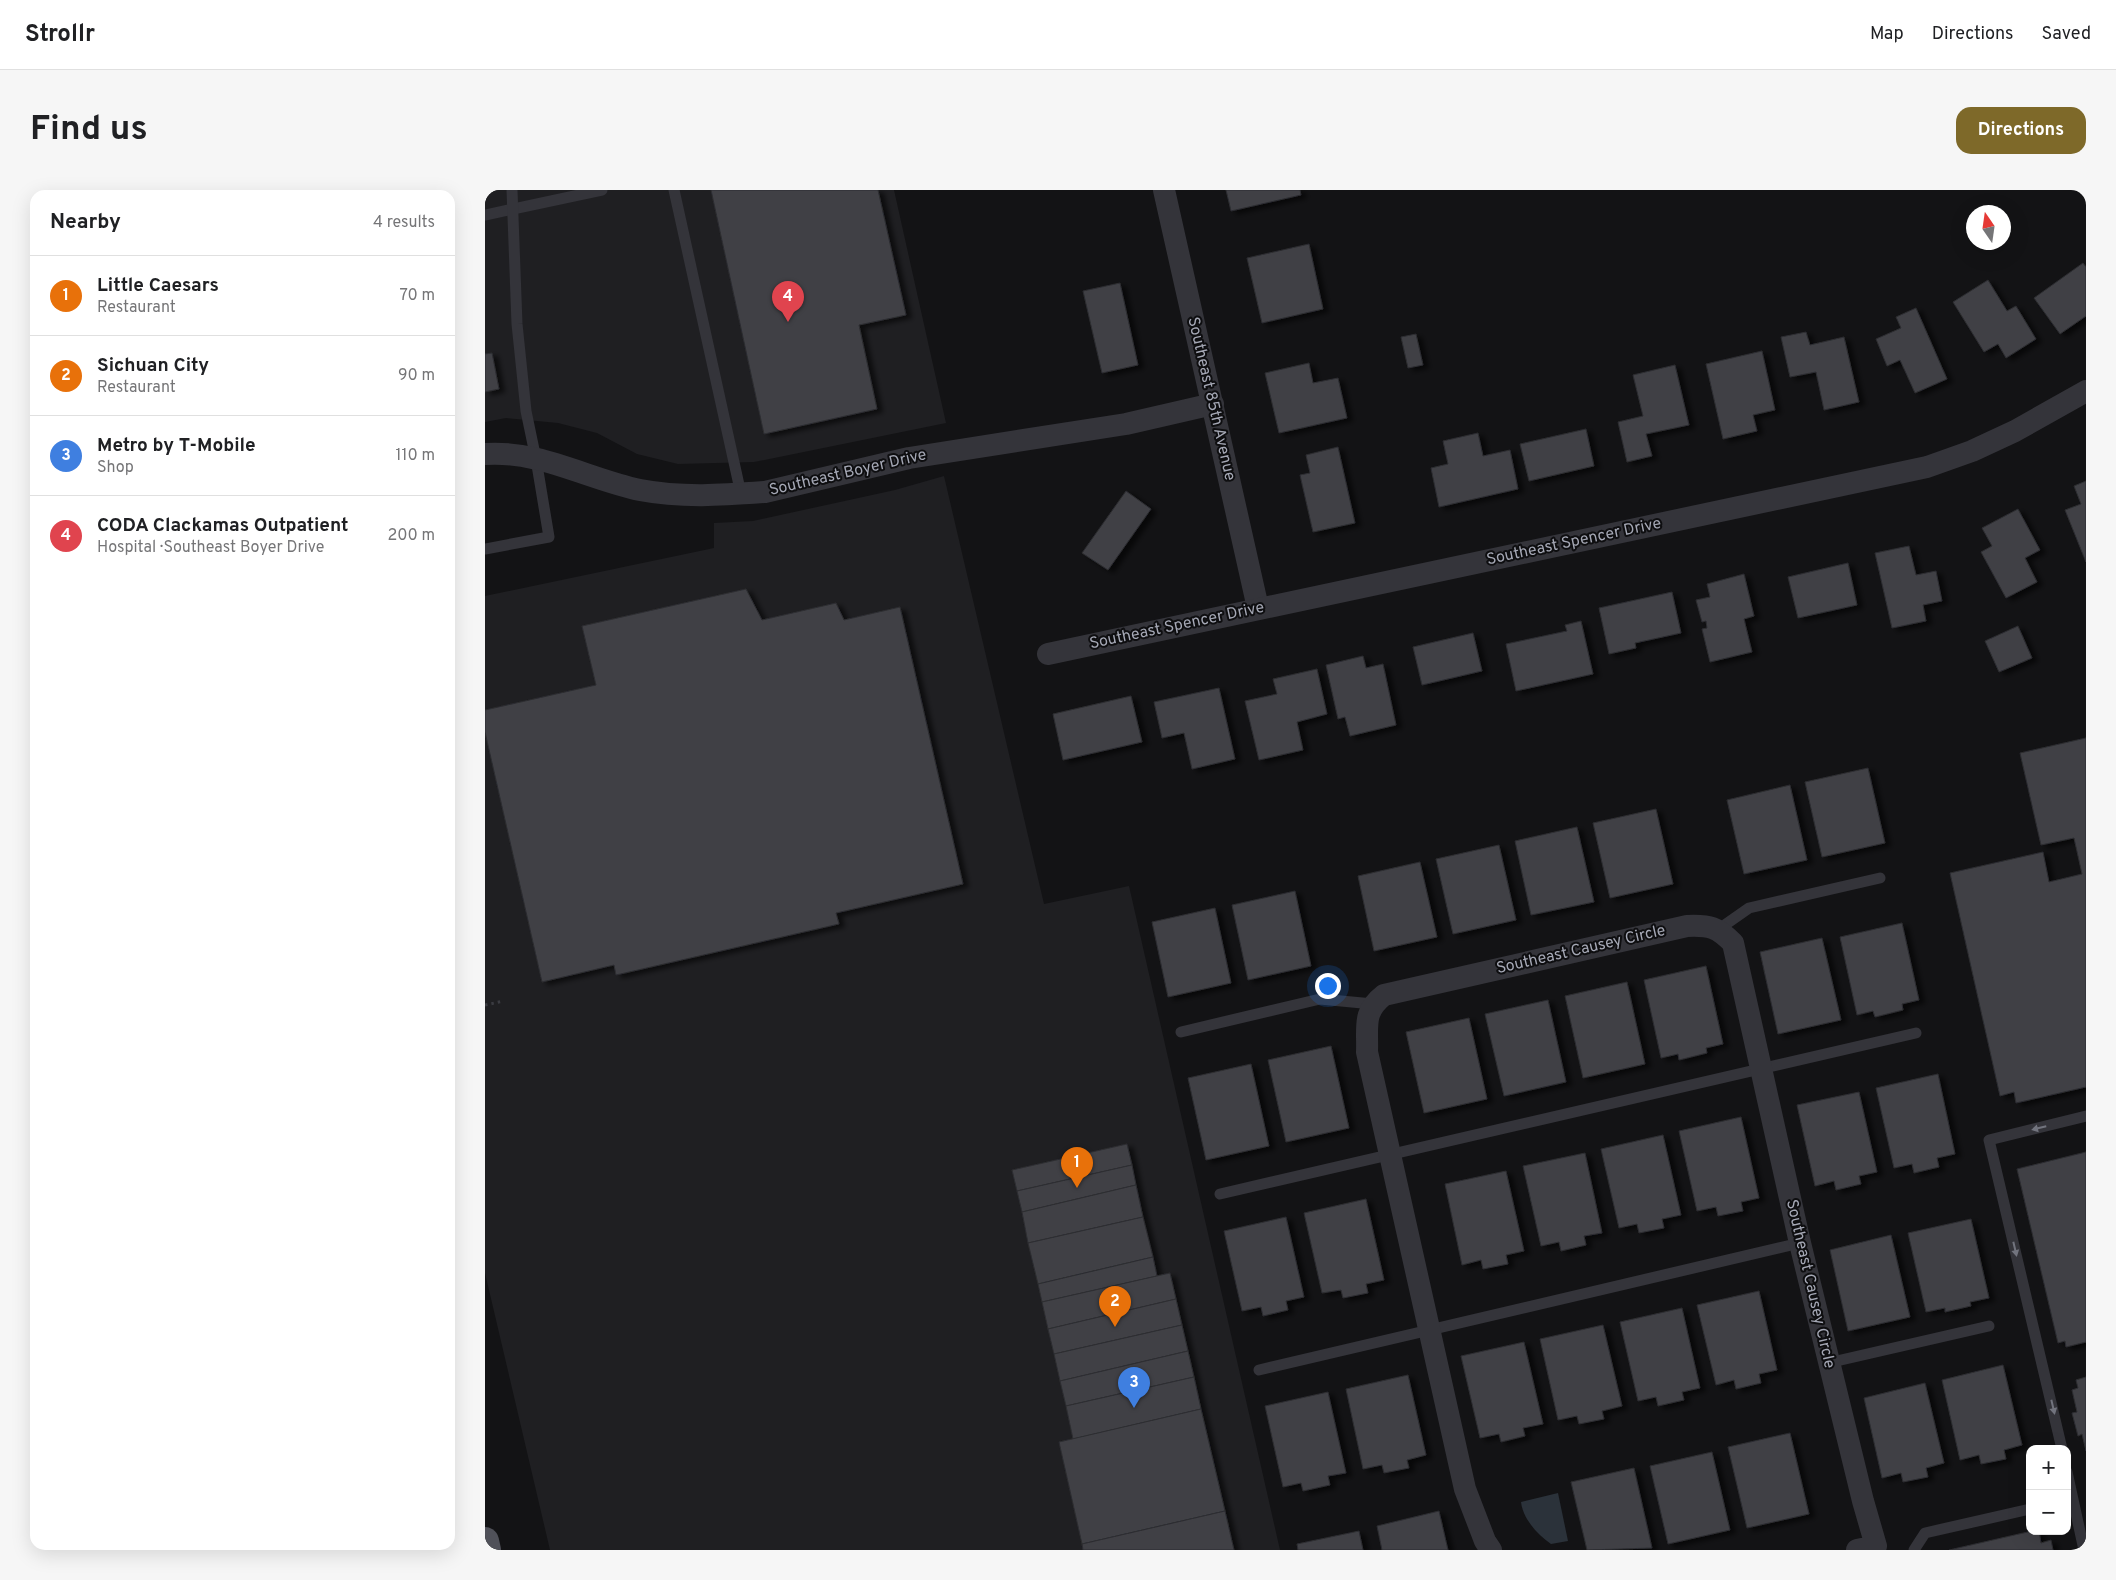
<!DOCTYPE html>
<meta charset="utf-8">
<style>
body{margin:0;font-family:Overpass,sans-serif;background:#f6f6f6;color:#202124}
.controls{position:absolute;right:15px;bottom:15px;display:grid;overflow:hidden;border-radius:10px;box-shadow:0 5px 20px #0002}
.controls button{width:45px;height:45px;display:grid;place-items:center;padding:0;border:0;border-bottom:1px solid #e0e0e0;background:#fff;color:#202124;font:25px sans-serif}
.compass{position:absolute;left:1481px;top:15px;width:45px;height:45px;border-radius:50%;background:#fff;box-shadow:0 5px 20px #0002;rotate:347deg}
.you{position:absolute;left:842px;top:795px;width:18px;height:18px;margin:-12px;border:4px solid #fff;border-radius:50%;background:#1a73e8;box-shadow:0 0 0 8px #1a73e833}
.badge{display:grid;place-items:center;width:32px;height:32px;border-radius:50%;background:#7e6929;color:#fff;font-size:16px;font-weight:700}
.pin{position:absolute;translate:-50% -41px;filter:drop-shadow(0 1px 2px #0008)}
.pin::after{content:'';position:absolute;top:26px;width:18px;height:15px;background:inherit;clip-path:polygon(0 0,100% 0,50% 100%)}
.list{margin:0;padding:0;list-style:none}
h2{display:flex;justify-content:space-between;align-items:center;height:65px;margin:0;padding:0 20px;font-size:21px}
h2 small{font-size:16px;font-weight:400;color:#757577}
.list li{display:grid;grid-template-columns:32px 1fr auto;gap:15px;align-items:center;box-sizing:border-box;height:80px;padding:0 20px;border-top:1px solid #e0e0e0}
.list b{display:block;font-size:19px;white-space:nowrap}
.list p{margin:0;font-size:16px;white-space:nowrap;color:#757577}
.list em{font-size:16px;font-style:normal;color:#757577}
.map{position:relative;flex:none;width:1601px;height:1360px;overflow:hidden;border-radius:15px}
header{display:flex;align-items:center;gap:30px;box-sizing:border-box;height:70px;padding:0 25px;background:#fff;border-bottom:1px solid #e0e0e0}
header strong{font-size:24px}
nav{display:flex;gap:28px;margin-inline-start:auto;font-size:18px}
.intro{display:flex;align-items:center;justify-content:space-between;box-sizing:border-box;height:120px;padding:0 30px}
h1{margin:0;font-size:35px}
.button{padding:12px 22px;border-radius:15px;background:#7e6929;color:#fff;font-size:18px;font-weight:700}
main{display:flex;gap:30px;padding:0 30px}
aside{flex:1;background:#fff;border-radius:15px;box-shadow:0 5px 20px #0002}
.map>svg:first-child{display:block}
.built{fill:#1f1f22}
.water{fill:#2b323a}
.building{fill:#3f4045;stroke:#2d2d31;filter:url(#shadow)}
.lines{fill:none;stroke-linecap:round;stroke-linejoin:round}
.path{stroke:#3a3b41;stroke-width:3;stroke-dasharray:2.5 4;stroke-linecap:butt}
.lane{stroke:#34343a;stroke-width:11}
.street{stroke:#34343a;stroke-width:22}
.primary{stroke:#505159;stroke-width:28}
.oneway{fill:#72747e}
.labels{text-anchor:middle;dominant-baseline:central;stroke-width:4;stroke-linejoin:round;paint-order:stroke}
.street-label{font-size:16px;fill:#a5a8b5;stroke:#0e0e10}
</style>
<header>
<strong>Strollr</strong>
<nav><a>Map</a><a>Directions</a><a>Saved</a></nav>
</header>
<div class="intro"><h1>Find us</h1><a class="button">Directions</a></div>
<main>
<aside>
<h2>Nearby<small>4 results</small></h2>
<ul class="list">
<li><span class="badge" style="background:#e8710a">1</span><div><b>Little Caesars</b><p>Restaurant</p></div><em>70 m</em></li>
<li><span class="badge" style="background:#e8710a">2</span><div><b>Sichuan City</b><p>Restaurant</p></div><em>90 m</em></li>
<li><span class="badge" style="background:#3f7fe0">3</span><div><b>Metro by T-Mobile</b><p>Shop</p></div><em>110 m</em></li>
<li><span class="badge" style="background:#e0444e">4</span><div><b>CODA Clackamas Outpatient</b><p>Hospital · Southeast Boyer Drive</p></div><em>200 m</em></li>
</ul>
</aside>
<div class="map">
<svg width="1601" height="1360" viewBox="0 0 1601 1360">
<defs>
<filter id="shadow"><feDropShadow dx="5.5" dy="3" stdDeviation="2.5" flood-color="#0009"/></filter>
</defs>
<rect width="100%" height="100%" fill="#131315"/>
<g class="built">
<path d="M0,0H409L461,233L269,272L193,274L152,264L112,243L73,233L21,228L0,232Z"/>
<path d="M459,286L559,714L644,696L795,1360H65L0,1083V406L229,358V333L268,331L410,300Z"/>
</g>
<path class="water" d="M1073,1303L1083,1351L1066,1354C1052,1344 1038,1329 1036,1312Z"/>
<g class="building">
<path d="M226,0H393L421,125L374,135L392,219L279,244Z"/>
<path d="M741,0H815L816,5L746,21Z"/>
<path d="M824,54L838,119L777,133L762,68Z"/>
<path d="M1598,73L1601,77V126L1575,144L1549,108Z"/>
<path d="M1503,90L1522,121L1531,116L1551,149L1521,168L1513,154L1499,162L1468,112Z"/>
<path d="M635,93L653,175L617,183L598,101Z"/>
<path d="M1431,118L1462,189L1430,203L1415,170L1402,176L1391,149L1416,138L1411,127Z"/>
<path d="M1321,142L1325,155L1359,147L1374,212L1339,220L1331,182L1305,187L1296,147Z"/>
<path d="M931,144L938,175L923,178L916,147Z"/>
<path d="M1277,161L1290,220L1268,225L1272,241L1238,249L1221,174Z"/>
<path d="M7,163L14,199L0,202V164Z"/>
<path d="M824,173L828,193L853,188L862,228L794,243L780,183Z"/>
<path d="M1190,175L1204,235L1161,244L1167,266L1142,272L1133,232L1158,226L1148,185Z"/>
<path d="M1101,239L1109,276L1044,291L1035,254Z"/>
<path d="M993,243L998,266L1025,260L1033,299L954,317L946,278L963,274L958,251Z"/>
<path d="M853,257L870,333L828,342L815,285L825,283L821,265Z"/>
<path d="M1601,291V372L1580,320L1596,314L1589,296Z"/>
<path d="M641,301L666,319L623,380L597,363Z"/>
<path d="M1533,319L1555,360L1540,368L1552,392L1521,408L1496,362L1507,356L1497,338Z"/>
<path d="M1424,356L1431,385L1451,381L1457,411L1438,415L1441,431L1407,438L1390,363Z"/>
<path d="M1363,373L1372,415L1313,428L1303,387Z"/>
<path d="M1259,384L1269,426L1259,429L1267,462L1225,472L1217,439L1222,438L1221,431L1217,432L1211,410L1225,407L1222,394Z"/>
<path d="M261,399L277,430L351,413L359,430L415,417L478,694L351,723L354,734L131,785L129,775L57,792L0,542V520L111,495L97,436Z"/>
<path d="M1187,402L1196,443L1150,453L1151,458L1124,464L1114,418Z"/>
<path d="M1096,431L1108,484L1031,501L1021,454L1082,441L1080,435Z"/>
<path d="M1533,436L1547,468L1514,482L1500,451Z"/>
<path d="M988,443L997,481L937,495L928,457Z"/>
<path d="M878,466L881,478L898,474L911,535L865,546L860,527L853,529L841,475Z"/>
<path d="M832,479L842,524L812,532L818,560L774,570L760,511L792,504L788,489Z"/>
<path d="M734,498L750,569L707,579L699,543L677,548L669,512Z"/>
<path d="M646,506L657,552L578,570L568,524Z"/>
<path d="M1601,548V897L1531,913L1529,902L1515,906L1465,683L1558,662L1564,692L1597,684L1589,648L1556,655L1535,563Z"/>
<path d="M1383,578L1400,653L1337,667L1320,592Z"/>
<path d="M1305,595L1322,670L1259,684L1242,610Z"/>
<path d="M1171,619L1188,694L1125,708L1108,633Z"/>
<path d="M1092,637L1109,712L1046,725L1030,651Z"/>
<path d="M1014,655L1031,730L968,744L951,669Z"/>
<path d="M935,672L952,747L889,761L873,686Z"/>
<path d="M810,701L826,776L763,790L747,715Z"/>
<path d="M730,718L746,793L683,807L667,732Z"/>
<path d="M1417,733L1434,810L1417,814L1418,820L1390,827L1388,821L1372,825L1355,747Z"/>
<path d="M1337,748L1356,830L1293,844L1275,762Z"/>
<path d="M1221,776L1238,854L1221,858L1222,863L1194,870L1193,864L1176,868L1159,790Z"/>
<path d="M1142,792L1160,874L1098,888L1080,806Z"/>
<path d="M1063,810L1081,892L1019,906L1000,824Z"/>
<path d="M984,828L1002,909L939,923L921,842Z"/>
<path d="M846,856L864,938L801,952L783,870Z"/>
<path d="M766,874L784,956L721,970L703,888Z"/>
<path d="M1453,884L1470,964L1452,968L1454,977L1429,983L1427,974L1409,978L1391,898Z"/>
<path d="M1374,902L1392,982L1374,986L1376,994L1351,1000L1349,991L1330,996L1312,915Z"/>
<path d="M1256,927L1274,1008L1256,1012L1258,1021L1233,1026L1231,1017L1212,1021L1194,941Z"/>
<path d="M1178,945L1196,1025L1177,1029L1179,1038L1154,1043L1152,1034L1134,1038L1116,959Z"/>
<path d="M642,954L647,975L532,1001L527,980Z"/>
<path d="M1601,962V1152L1581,1157L1580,1151L1573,1153L1532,979Z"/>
<path d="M1100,963L1117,1043L1099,1046L1101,1055L1076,1061L1074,1052L1056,1056L1038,976Z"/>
<path d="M647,975L651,995L537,1022L532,1001Z"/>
<path d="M1021,981L1039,1061L1021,1065L1023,1074L998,1079L996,1070L977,1075L960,994Z"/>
<path d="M651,995L658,1027L543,1053L537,1022Z"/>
<path d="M881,1009L899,1090L881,1094L883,1103L858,1108L856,1100L837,1103L819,1023Z"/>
<path d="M658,1027L668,1067L553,1094L543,1053Z"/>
<path d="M801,1027L819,1107L801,1111L803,1120L778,1126L776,1117L757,1121L739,1041Z"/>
<path d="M1486,1029L1504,1108L1485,1112L1486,1116L1460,1122V1118L1441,1122L1423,1043Z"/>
<path d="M1406,1045L1425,1127L1363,1141L1345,1060Z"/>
<path d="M668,1067L672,1086L557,1112L553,1094Z"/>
<path d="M685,1083L691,1109L563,1139L557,1112Z"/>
<path d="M1274,1101L1292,1180L1274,1184L1276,1193L1251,1199L1249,1190L1231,1195L1212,1115Z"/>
<path d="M691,1109L697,1135L569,1164L563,1139Z"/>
<path d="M1197,1118L1215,1198L1197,1202L1199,1210L1173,1216L1171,1207L1153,1211L1135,1132Z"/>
<path d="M697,1135L703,1161L575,1191L569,1164Z"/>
<path d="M1118,1135L1137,1216L1117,1221L1119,1229L1094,1234L1092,1226L1073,1230L1055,1149Z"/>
<path d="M1039,1152L1058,1234L1038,1238L1040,1246L1016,1252L1014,1244L995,1248L976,1166Z"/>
<path d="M703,1161L709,1187L581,1216L575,1191Z"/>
<path d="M1518,1175L1537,1255L1519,1260L1521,1269L1496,1274L1494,1265L1475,1270L1457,1190Z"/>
<path d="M923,1185L941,1265L922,1270L924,1278L899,1283L897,1275L878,1279L861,1199Z"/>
<path d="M709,1187L716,1219L588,1249L581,1216Z"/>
<path d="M1601,1187V1261L1597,1244L1593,1246L1587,1223L1592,1222L1587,1200L1593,1198L1591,1190Z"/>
<path d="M1440,1193L1459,1273L1441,1278L1443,1287L1418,1292L1416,1283L1397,1288L1379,1208Z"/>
<path d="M843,1202L861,1283L843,1286L845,1295L818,1301L816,1293L798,1297L780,1216Z"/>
<path d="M716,1219L740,1321L597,1354L574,1252Z"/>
<path d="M1305,1243L1324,1324L1262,1338L1243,1257Z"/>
<path d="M1227,1262L1245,1340L1183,1354L1165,1276Z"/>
<path d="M1149,1278L1167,1358L1102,1360L1086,1292Z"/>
<path d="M740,1321L749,1360H598L597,1354Z"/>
<path d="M954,1321L963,1360H897L892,1336Z"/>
<path d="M874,1341L878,1360H813L812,1354Z"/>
<path d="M1547,1341H1554L1556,1353L1566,1350L1568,1360H1464Z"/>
</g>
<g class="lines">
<path class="path" d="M0,815L19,811"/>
<g class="lane">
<path d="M189,0L256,304"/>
<path d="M0,25L117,0"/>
<path d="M0,359L64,347L51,269L41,221L32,134L27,0"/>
<path d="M1234,739L1264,718L1395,688"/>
<path d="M696,842L835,809L888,814"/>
<path d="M735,1004L1431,843"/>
<path d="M1343,1173L1504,1136"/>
<path d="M774,1180L1315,1053"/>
<path d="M1577,1259L1504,950L1601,926"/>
<path d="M1582,1282L1599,1360"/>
<path d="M1429,1360L1440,1343L1545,1319"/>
</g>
<g class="street">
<path d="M679,0L773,418"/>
<path d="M0,264C54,260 103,289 155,300C197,308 238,305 280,302L424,268L641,234L728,214"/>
<path d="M563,464L1442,277L1487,261L1530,241L1601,201"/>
<path d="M1006,1360L1000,1351L980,1299L882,862C883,837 877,822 899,805L1202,736C1225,735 1232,737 1248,753L1315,1053L1378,1311L1391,1356L1372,1360"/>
</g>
<path class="primary" d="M0,1351L2,1360"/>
</g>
<defs><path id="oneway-solid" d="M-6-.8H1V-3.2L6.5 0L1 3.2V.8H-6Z" transform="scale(1.25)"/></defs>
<g class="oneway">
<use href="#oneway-solid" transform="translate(1554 938) rotate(166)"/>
<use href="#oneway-solid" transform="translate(1530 1059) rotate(77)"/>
<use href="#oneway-solid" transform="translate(1568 1217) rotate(77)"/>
</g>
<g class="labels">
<g class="street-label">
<text transform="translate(726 209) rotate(77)">Southeast 85th Avenue</text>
<text transform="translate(363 283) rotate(-13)">Southeast Boyer Drive</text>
<text transform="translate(1089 352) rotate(-12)">Southeast Spencer Drive</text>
<text transform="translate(692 436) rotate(-12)">Southeast Spencer Drive</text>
<text transform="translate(1096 760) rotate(-13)">Southeast Causey Circle</text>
<text transform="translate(1325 1094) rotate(77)">Southeast Causey Circle</text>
</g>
</g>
</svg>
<div class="controls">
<button>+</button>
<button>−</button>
</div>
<svg class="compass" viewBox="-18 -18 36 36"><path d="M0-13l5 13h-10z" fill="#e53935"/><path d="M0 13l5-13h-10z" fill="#757577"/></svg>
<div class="you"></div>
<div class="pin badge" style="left:592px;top:998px;background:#e8710a">1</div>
<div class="pin badge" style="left:630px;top:1137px;background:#e8710a">2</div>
<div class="pin badge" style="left:649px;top:1218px;background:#3f7fe0">3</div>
<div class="pin badge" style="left:303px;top:132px;background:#e0444e">4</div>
</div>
</main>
